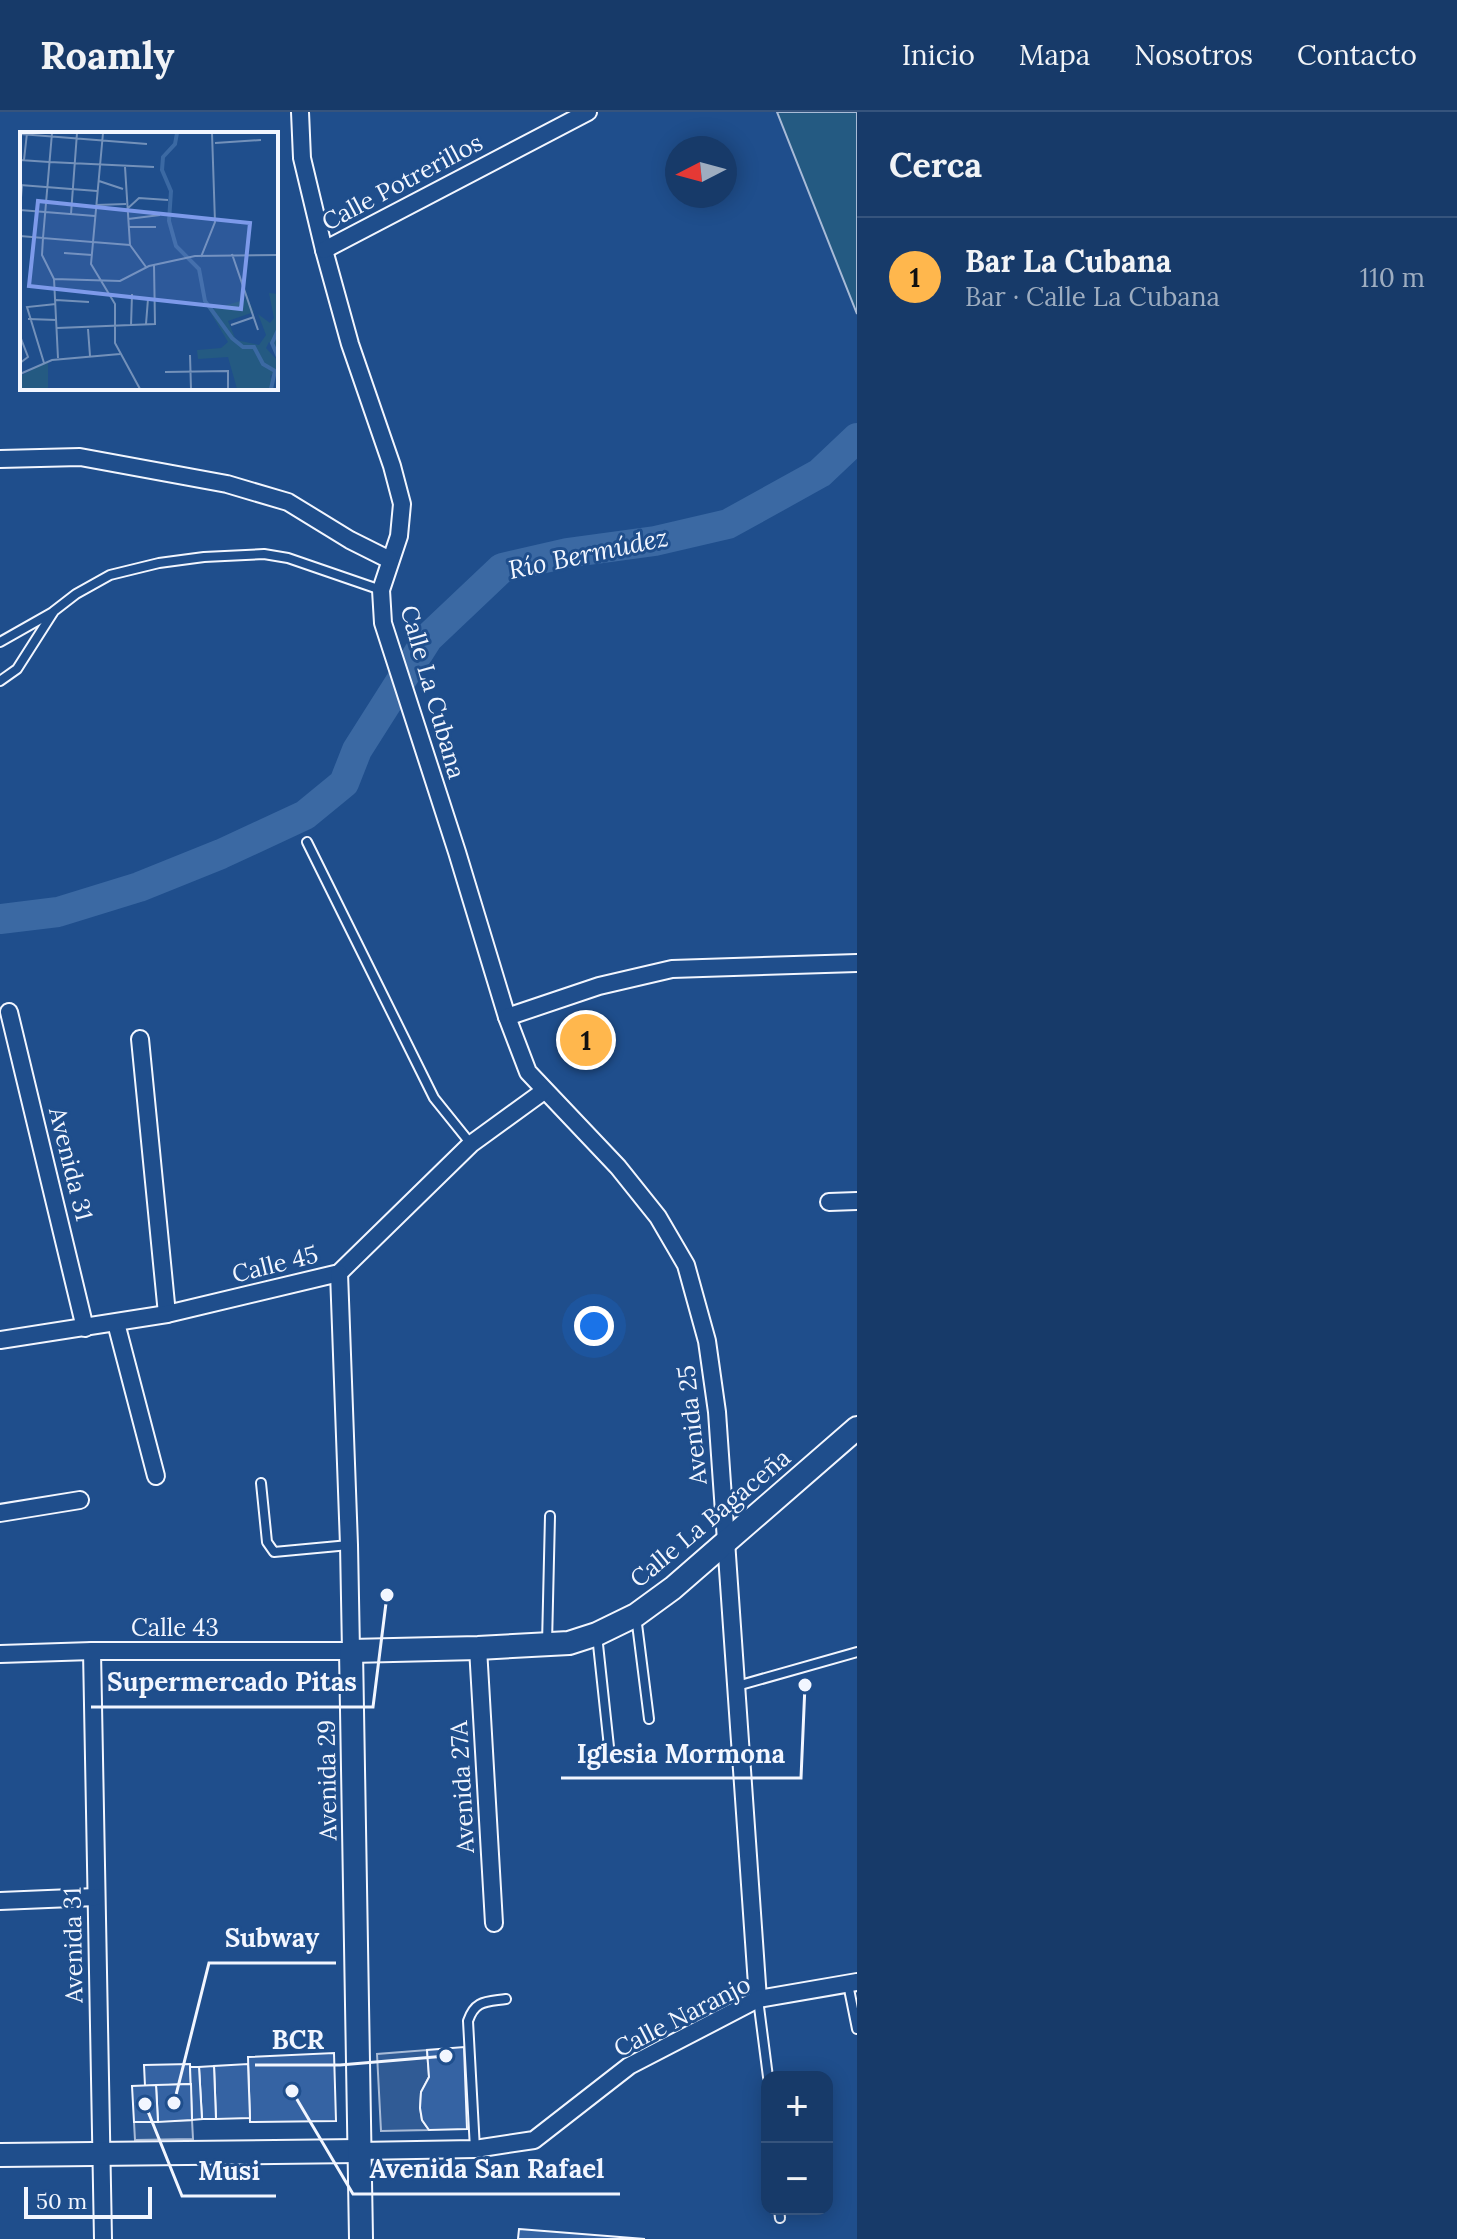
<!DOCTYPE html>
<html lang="es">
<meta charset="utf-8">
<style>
body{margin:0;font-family:Lora,serif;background:#244571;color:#f1f3f6}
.controls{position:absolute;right:24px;bottom:24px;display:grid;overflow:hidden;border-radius:16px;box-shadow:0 4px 20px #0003}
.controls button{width:72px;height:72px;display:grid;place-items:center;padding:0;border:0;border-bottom:2px solid #36547d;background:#173a69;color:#f1f3f6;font:40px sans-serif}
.compass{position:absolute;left:665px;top:24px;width:72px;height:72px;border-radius:50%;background:#173a69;box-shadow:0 4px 20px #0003;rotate:264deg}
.scale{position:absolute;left:24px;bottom:20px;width:128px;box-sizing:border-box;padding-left:8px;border:4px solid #f2f6ff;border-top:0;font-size:22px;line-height:28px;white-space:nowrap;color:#f2f6ff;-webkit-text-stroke:6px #1f4e8c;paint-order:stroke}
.you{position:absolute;left:594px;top:1214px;width:28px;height:28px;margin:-20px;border:6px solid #fff;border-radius:50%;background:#1a73e8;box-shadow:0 0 0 12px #1a73e833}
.badge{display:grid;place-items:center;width:52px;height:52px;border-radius:50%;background:#ffb74d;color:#111;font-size:26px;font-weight:700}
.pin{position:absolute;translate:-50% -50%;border:4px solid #fff;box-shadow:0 2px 8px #0006}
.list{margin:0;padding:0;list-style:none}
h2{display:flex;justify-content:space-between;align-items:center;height:104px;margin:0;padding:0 32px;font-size:34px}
h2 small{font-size:26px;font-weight:400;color:#9eadc0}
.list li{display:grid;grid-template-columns:52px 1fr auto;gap:24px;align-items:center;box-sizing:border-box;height:120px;padding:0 32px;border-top:2px solid #36547d}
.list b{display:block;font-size:30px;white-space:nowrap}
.list p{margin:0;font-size:26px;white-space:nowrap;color:#9eadc0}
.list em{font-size:26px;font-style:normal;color:#9eadc0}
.map{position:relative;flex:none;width:857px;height:2127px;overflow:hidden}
header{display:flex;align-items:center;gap:48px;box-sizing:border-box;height:112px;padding:0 40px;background:#173a69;border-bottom:2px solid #36547d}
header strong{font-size:38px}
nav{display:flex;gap:44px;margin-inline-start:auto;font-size:28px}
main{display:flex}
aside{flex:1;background:#173a69}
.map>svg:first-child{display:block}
.green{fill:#245a82;stroke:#a8bbd7;stroke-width:2}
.parking{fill:#305b95;stroke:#a8bbd7;stroke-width:2}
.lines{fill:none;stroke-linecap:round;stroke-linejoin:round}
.river{stroke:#3b69a3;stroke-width:30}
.building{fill:#3563a3;stroke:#f2f6ff;stroke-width:2}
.lane-casing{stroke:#f2f6ff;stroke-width:12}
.street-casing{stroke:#f2f6ff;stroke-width:20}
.secondary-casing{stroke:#f2f6ff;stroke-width:26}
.lane{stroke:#1f4e8c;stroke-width:8}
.street{stroke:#1f4e8c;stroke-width:16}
.secondary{stroke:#1f4e8c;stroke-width:22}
.labels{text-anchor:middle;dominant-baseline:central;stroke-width:6;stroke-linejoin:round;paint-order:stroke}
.street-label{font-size:24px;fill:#f2f6ff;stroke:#1f4e8c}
.water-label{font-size:26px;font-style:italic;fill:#f2f6ff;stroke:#1f4e8c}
.inset-river{fill:none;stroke:#3b69a3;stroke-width:4}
.inset-road{fill:none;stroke:#7391ba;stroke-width:2}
.view{fill:#7d9aea;fill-opacity:0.15;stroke:#7d9aea;stroke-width:4}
.inset-edge{fill:none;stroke:#f2f6ff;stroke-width:4}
.leader{fill:none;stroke:#f2f6ff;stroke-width:3}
.callout-dot{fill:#f2f6ff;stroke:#1f4e8c;stroke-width:3}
.callout-label{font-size:26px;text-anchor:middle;font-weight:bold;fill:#f2f6ff;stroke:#1f4e8c;stroke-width:6;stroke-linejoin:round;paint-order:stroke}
</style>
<header>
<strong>Roamly</strong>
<nav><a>Inicio</a><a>Mapa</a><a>Nosotros</a><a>Contacto</a></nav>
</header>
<main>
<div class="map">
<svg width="857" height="2127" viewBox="0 0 857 2127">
<rect width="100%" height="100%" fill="#1f4e8c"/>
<path class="green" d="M777,0H857V202Z"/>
<g class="parking">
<path d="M427,1938L429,1965L421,1980L420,1996L422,2008L429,2018L381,2019L377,1942Z"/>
<path d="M192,2008L193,2027L135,2028L134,2010Z"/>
</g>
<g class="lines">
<path class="river" d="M0,807L58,800L139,775L221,742L305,703L344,671L357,638L428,526L502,456L567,441L655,429L728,412L820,361L857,326"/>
</g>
<g class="building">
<path d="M464,1935L467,2017L429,2018L422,2008L420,1996L421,1980L429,1965L427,1938Z"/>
<path d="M334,1941L336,2009L250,2010L248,1945Z"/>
<path d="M190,1952L191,1972L145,1974L144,1953Z"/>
<path d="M248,1952L250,2006L216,2007L214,1954Z"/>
<path d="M214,1954L216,2007H202L199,1955Z"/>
<path d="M190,1955H199L202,2007L192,2008Z"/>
<path d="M191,1972L192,2008L158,2010L156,1973Z"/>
<path d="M156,1973L158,2010H134L132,1974Z"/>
<path d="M519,2117L645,2127H518Z"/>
</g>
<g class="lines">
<g class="lane-casing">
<g id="lane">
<path d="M0,530L53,500"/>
<path d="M0,569L17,557L54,499L76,482L110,463L159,451L204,445L264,442L288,446L381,478"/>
<path d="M307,730L434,986L471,1032"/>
<path d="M261,1371L267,1430L274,1440L349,1433"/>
<path d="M636,1504L649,1607"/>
<path d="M597,1523L609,1635"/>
<path d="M547,1532L550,1404"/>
<path d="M737,1574L857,1540"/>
<path d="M848,1872L857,1917"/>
<path d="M758,1887L768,1965"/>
<path d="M475,2037L468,1909C475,1888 486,1890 506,1887"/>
<path d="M779,2097L780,2106"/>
</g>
</g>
<g class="street-casing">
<g id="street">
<path d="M300,0L302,46L324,138L350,232L392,354L402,392L399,424L381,478L383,511L457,740L507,905L528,960L618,1055L658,1105L686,1153L707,1229L717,1300L758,1887"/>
<path d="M324,138L588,0"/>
<path d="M0,347L80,345L227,372L288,390L350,428L390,448"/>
<path d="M9,900L85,1216"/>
<path d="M507,905L599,874L672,857L857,851"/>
<path d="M140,927L167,1202"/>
<path d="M829,1090L857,1089"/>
<path d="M116,1211L156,1364"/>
<path d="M0,1228L167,1202L339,1161L471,1032L544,979"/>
<path d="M0,1401L80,1388"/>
<path d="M478,1536L494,1811"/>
<path d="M92,1539L103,2127"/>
<path d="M0,1542L92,1539H351L349,1433L339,1161"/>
<path d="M0,1789L96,1785"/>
<path d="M358,2039L475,2037L534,2028L629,1954L758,1887L857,1870"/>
</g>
</g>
<g class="secondary-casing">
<g id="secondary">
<path d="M0,2043L358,2039"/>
<path d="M361,2127L351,1539L478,1536L569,1531L597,1522L636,1503L673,1476L857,1316"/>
</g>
</g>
<use href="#lane" class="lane"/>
<use href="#street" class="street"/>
<use href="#secondary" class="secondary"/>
</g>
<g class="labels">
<g class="street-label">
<text transform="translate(402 70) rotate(-28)">Calle Potrerillos</text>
<text transform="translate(433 580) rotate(74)">Calle La Cubana</text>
<text transform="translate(71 1052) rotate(76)">Avenida 31</text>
<text transform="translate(275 1152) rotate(-14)">Calle 45</text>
<text transform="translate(692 1313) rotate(-96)">Avenida 25</text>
<text transform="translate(710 1406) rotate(-40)">Calle La Bagaceña</text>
<text x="175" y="1515">Calle 43</text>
<text transform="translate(327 1668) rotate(-91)">Avenida 29</text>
<text transform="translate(462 1675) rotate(-93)">Avenida 27A</text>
<text transform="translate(73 1833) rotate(-91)">Avenida 31</text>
<text transform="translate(682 1904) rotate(-27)">Calle Naranjo</text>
</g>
<g class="water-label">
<text transform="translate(588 441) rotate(-12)">Río Bermúdez</text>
</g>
</g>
<g transform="translate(20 20)">
<rect width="258" height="258" fill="#1f4e8c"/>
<path d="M249,161L258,162V219L249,210L246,216L258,229V239L250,244L254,257H217L208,225L178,227L177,218L201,216L208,210L189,178L228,167L234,180L208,189L216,208L239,213L246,203L238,182L250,191L254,186ZM28,230V257H0V244Z" fill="#245a82"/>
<path class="inset-river" d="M157,1L155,12L143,25L142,38L151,59L149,89L156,114L179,137L185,169L212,206L223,215H234L243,232L255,239L251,257M258,198L252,211L258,225"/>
<path class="inset-road" d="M83,1L71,132L95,172V211L120,257M0,2L127,12M195,11L241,8M0,28L29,30M4,28L7,1M29,30L134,35M105,35L110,113L126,135M79,49L103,57M0,53L77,59M76,73L106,72M107,77L119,66L148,68M0,78L75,84M0,78L2,53M51,82L57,1M108,87L140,83M108,95H136M0,104L23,106L32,1M44,121L72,123M212,122L238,198M181,125L195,90L192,1M34,147L100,149L129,134L175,124L258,123M36,168L69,170M8,187L37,188M126,192L128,167M211,193L234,185M111,194L112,162M37,196L135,192L134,133M68,197L70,224M0,204L8,225L0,231M170,223L171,257M38,226L34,147L22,123L23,106L110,113M24,231L7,175L36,172M145,240L208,239V257M0,242L32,228L100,222"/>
<path class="view" d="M18,69L230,91L221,177L9,154Z"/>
<rect width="258" height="258" class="inset-edge"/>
</g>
<path class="leader" d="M387 1483L373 1595H91M805 1573L801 1666H561M174 1991L209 1851H336M446 1944L340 1953H255M292 1979L353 2082H620M145 1992L182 2084H276"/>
<g class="callout-dot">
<circle cx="387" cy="1483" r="8"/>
<circle cx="805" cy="1573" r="8"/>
<circle cx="174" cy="1991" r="8"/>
<circle cx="446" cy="1944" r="8"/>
<circle cx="292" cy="1979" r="8"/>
<circle cx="145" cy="1992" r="8"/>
</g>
<g class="callout-label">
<text x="232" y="1579">Supermercado Pitas</text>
<text x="681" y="1651">Iglesia Mormona</text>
<text x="272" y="1835">Subway</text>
<text x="298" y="1937">BCR</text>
<text x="487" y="2066">Avenida San Rafael</text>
<text x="229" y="2068">Musi</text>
</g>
</svg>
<div class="controls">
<button>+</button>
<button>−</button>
</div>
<svg class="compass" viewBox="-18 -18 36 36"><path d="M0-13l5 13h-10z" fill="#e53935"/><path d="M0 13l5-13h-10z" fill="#9eadc0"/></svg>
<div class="scale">50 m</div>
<div class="you"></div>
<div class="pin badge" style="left:586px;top:928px">1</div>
</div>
<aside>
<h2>Cerca<small></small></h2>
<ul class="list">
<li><span class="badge">1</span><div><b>Bar La Cubana</b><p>Bar · Calle La Cubana</p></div><em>110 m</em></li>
</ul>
</aside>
</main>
